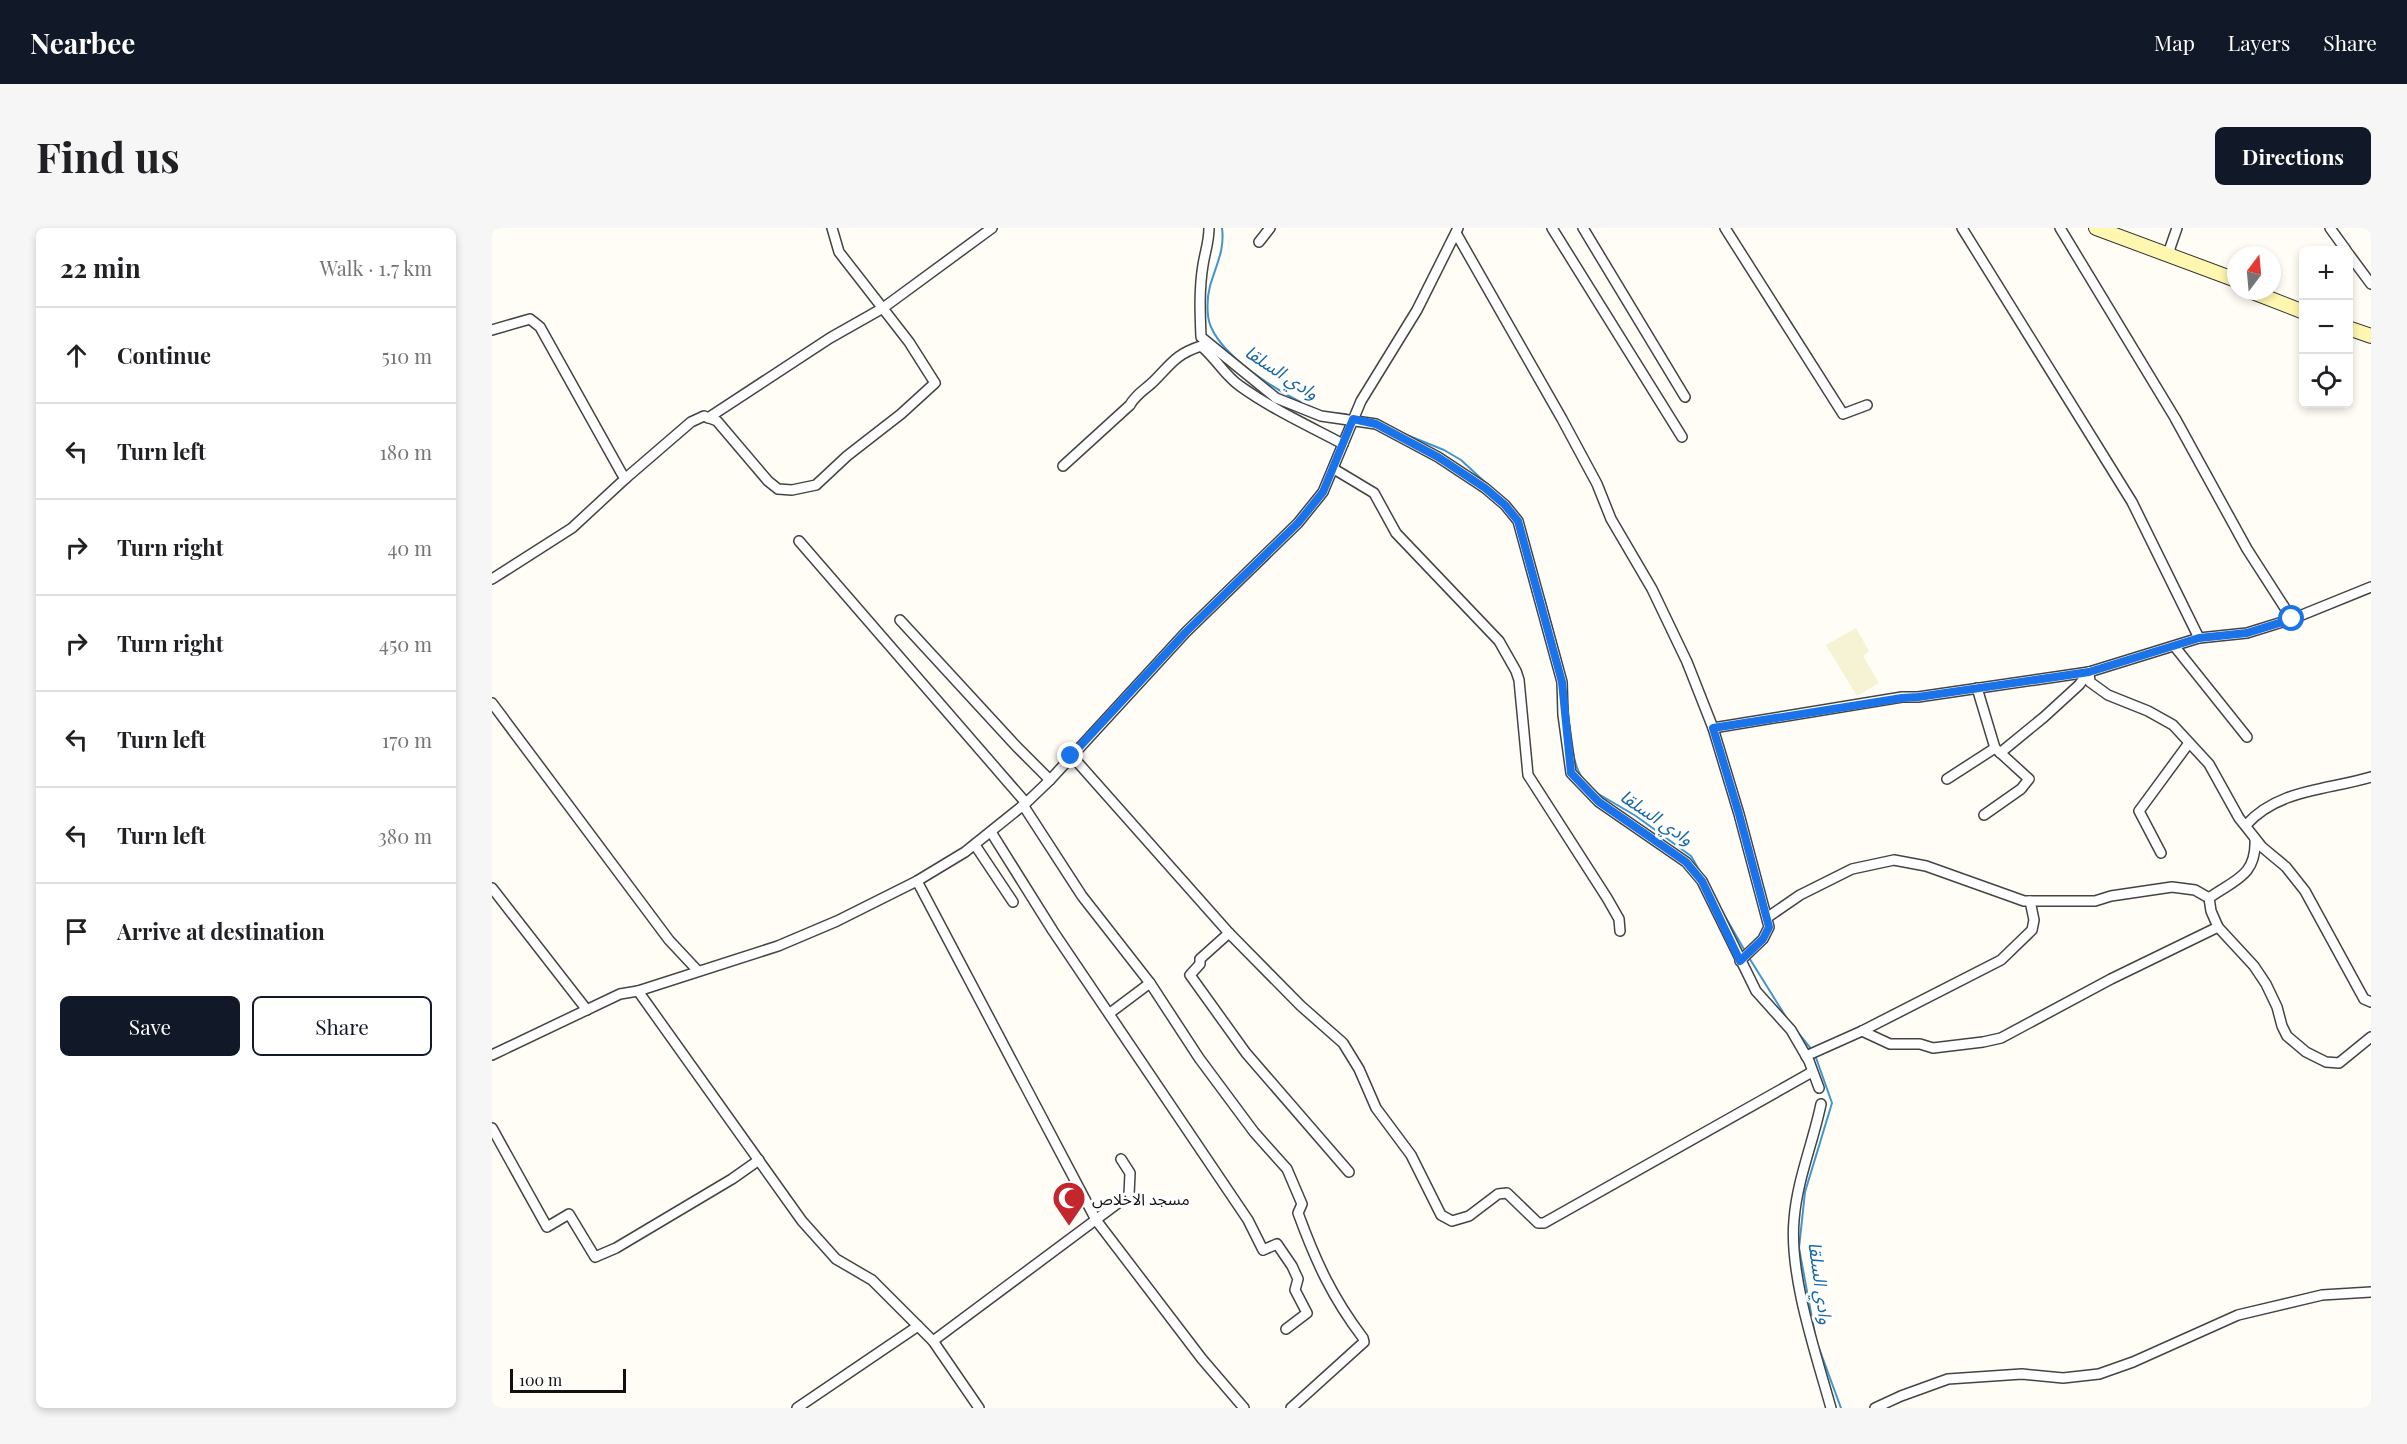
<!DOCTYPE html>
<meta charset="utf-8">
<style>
body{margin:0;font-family:"Playfair Display","Noto Sans Arabic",serif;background:#f6f6f6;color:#202124}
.controls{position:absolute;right:18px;top:18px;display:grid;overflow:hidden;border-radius:9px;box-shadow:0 3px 9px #0003}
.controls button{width:54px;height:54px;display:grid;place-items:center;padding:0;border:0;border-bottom:2px solid #e0e0e0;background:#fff;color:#202124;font:30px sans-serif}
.compass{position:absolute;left:1735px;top:18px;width:54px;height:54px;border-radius:50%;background:#fff;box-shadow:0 3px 9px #0003;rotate:16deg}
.scale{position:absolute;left:18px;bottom:15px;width:116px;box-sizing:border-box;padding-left:6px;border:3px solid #111;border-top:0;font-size:16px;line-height:21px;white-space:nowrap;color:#111;-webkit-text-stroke:4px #fff;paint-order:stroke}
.stop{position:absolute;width:18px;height:18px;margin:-14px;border:4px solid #1a73e8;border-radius:50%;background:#fff}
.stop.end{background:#1a73e8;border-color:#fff;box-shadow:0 2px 6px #0008}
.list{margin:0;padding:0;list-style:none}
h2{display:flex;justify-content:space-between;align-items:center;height:78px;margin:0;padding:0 24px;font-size:26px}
h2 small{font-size:20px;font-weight:400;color:#757577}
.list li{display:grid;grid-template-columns:39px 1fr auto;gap:18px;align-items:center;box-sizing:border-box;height:96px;padding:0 24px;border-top:2px solid #e0e0e0}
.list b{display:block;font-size:22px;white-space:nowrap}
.list em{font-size:20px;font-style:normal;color:#757577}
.actions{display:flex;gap:12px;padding:18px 24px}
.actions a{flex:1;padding:14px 0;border:2px solid #111827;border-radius:9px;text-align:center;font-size:21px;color:#111827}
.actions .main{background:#111827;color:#fff}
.icon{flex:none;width:33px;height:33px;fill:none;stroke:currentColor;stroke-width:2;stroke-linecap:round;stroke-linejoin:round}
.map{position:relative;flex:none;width:1879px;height:1180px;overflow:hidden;border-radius:9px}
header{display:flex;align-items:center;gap:36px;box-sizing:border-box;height:84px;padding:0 30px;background:#111827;color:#fff}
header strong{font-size:28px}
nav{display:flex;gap:33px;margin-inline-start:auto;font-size:21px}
.intro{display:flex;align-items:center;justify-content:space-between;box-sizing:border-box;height:144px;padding:0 36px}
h1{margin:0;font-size:42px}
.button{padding:15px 27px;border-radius:9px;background:#111827;color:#fff;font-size:21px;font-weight:700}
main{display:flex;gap:36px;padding:0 36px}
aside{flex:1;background:#fff;border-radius:9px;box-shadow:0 3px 9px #0003}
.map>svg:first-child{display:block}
.farmland{fill:#f6f3d4}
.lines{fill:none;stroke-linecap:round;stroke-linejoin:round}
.stream{stroke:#3f96cf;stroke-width:2}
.minor-casing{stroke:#444;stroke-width:12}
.secondary-casing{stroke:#333;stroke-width:16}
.minor{stroke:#fff;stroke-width:9}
.secondary{stroke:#fff6b0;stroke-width:14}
.route{stroke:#1a73e8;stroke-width:8}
.labels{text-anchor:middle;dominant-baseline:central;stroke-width:6;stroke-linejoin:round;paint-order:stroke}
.poi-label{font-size:16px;fill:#111;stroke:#fff;text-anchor:start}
.water-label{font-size:18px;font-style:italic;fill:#1768a6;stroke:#fff}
</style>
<header>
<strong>Nearbee</strong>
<nav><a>Map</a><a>Layers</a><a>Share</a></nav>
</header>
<div class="intro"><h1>Find us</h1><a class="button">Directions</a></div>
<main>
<aside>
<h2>22 min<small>Walk · 1.7 km</small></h2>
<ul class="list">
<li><svg class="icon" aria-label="ahead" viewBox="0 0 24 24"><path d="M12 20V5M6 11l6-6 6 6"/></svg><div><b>Continue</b></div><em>510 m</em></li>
<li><svg class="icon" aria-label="left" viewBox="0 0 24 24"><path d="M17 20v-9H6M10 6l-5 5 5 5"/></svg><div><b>Turn left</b></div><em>180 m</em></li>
<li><svg class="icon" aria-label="right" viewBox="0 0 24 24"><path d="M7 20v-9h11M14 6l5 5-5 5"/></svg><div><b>Turn right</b></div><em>40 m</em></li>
<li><svg class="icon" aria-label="right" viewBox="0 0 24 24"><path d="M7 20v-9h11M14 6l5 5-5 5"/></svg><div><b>Turn right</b></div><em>450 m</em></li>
<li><svg class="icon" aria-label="left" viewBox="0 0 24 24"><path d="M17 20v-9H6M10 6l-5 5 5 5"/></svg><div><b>Turn left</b></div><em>170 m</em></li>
<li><svg class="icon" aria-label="left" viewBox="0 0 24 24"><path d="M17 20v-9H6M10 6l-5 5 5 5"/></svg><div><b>Turn left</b></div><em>380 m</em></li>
<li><svg class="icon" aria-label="arrive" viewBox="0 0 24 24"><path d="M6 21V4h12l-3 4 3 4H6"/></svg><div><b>Arrive at destination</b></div></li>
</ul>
<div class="actions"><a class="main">Save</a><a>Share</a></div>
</aside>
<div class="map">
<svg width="1879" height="1180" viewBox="0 0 1879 1180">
<rect width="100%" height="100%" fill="#fffdf5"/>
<path class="farmland" d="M1364,400L1377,423L1371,428L1387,455L1365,468L1334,417Z"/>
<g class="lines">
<g class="stream">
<path d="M730,0C733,22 724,37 718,58C715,69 714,88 719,99C733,131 784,162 814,177"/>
<path d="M836,185L854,186"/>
<path d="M905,203L952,222L969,232L995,256"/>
<path d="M1052,370L1071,440"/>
<path d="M1075,475C1078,496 1078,534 1091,551"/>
<path d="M1103,564L1144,588L1199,628L1210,647"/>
<path d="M1223,671L1253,723"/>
<path d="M1256,728L1294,789"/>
<path d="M1303,801L1320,822"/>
<path d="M1323,827L1340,875L1313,964L1307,1020L1324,1112L1349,1180"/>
</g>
<g class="minor-casing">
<g id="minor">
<path d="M717,0C717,14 713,24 711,37C707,61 708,85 709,109L784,170L829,188L884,196L946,229L993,260L1013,277L1026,293L1070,454L1071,487L1079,545L1107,574L1194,634L1210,653L1264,763L1299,802L1317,833L1327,860"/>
<path d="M1060,0L1190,209"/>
<path d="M1091,0L1193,169"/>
<path d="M1233,0L1351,186L1375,177"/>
<path d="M1470,0L1640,274L1707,410"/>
<path d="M1568,0L1683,190L1755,321L1800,391"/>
<path d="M1838,0L1854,22"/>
<path d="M964,5L1070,191L1105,256L1119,291L1160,361L1195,434L1221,500L1247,586L1277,699L1271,711L1248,733"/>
<path d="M767,14L778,0"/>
<path d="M1856,25L1879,56"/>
<path d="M1679,27L1678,20L1685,0"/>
<path d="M0,102L38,91L48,99L130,246L134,250L199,194L212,188L225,193L276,253L286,261L300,262L324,257L355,228L409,186L443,155L417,114L347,24L340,0"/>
<path d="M216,190L338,110L391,80L500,0"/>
<path d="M571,238L638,177C644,166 654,161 662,153C679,136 684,126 709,118C724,130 732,147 748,158C780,181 817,198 851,216"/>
<path d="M842,241L882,265L904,305L1007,413L1024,443L1027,452L1036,547L1115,670L1127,691L1128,703"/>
<path d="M307,313L534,575"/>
<path d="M0,351L80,300L134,250"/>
<path d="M408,392L524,518L558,552"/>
<path d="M1683,419L1755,509"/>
<path d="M1597,444L1598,454L1616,467L1656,483L1681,497L1717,536L1747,590L1770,619L1794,639L1813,663L1872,771L1879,774"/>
<path d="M1485,460L1503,520L1537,551L1529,561L1492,587"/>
<path d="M0,475L177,712L206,743"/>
<path d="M1221,500L1410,469H1426L1597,444L1707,410L1755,405L1800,391L1879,359"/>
<path d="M1508,525L1552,489L1587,457L1597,444"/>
<path d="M580,528L737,705L809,778L851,815L867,841L884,880L919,927L949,987L960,993L977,988L1006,966L1015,965L1046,995H1052L1320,844"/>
<path d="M1455,551L1503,520"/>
<path d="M531,577L590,668L658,755L707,830L762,904L795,941L810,976L806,985C824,1034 840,1069 871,1110L872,1114L799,1180"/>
<path d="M1754,597C1786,561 1836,562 1879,549"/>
<path d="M499,604L561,703L756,992L771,1022L785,1016L800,1038L806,1051L803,1062L815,1085L794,1101"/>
<path d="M1763,611C1765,648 1742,652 1717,670L1719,683L1726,699L1762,738L1774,756L1785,779L1790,798L1795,808L1814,824L1834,834L1847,835L1879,809"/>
<path d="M483,617L521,674"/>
<path d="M1669,625L1647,583L1697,515"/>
<path d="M425,653L604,992L710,1131L752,1180"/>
<path d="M0,660L95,782"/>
<path d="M1276,689L1308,667L1360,641L1402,632L1434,638L1532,673H1603L1619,668L1680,659L1703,662L1717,670"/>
<path d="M737,705L708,731V736L698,747L754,825L857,944"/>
<path d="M146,763L310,993L344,1031L380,1052L441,1113L487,1180"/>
<path d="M618,785L658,755"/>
<path d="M1370,803L1398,816H1428L1441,820L1491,814L1509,810L1619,751L1726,699"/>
<path d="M0,827L128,766L146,763L286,718L345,693L425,653L473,624L534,575L558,552L694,404L806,295L831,264L869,173L925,82L966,0"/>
<path d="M1314,828L1370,803L1509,732L1540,702L1542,692L1538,673"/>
<path d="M1329,876C1321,915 1305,952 1302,992C1297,1048 1324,1126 1339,1180"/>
<path d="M0,900L55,999L77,986L103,1029L124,1020L240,951L267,932"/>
<path d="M441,1113L637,967L638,945L629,931"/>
<path d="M305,1180L426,1098"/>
<path d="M1383,1180L1409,1168L1456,1151L1530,1146L1571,1150L1607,1146L1641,1134L1746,1087L1830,1067L1879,1064"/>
</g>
</g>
<g class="secondary-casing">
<g id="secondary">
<path d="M1604,0L1744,52"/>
<path d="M1758,63L1812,84"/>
<path d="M1856,100L1879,108"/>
</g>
</g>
<use href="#minor" class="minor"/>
<use href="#secondary" class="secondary"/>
</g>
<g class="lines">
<path class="route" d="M579,528L694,404L806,295L831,264L861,191L884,196L946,229L993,260L1013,277L1026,293L1070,454L1079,545L1107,574L1194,634L1210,653L1248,733L1271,711L1277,699L1247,586L1221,500L1410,470L1426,469L1597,444L1707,410L1755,405L1800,391"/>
</g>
<defs>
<g id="mosque-pin" transform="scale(1.725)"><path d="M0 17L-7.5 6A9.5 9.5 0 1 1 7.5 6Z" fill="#c4262e" stroke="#fff"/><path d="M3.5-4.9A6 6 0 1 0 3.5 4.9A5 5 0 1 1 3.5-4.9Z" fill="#fff"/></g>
</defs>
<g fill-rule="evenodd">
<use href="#mosque-pin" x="577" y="970"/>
</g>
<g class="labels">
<g class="poi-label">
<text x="600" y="970">مسجد الاخلاص</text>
</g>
<g class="water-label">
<text transform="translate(790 144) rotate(33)">وادي السلقا</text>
<text transform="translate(1165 589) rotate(34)">وادي السلقا</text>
<text transform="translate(1329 1055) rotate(82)">وادي السلقا</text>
</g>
</g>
</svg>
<div class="controls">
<button>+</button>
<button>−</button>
<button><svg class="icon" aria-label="locate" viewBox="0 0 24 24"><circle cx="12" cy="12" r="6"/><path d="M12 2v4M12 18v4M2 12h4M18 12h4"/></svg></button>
</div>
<svg class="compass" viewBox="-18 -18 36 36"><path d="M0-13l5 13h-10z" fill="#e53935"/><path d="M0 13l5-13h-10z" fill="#757577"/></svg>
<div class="scale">100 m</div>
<div class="stop" style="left:1800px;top:391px"></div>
<div class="stop end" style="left:579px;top:528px"></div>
</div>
</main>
